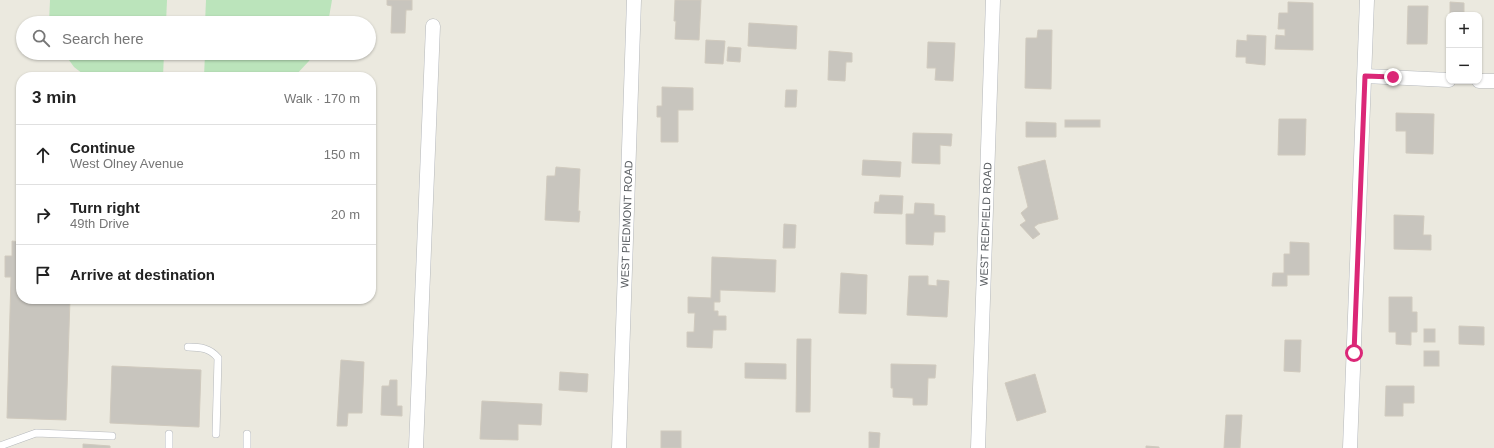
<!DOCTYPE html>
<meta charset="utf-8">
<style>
body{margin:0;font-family:Helvetica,sans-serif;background:#f2f2f2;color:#222}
.controls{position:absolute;right:12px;top:12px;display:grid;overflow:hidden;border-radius:8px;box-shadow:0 1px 3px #0004}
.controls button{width:36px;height:36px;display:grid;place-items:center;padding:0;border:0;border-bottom:1px solid #e0e0e0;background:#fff;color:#222;font:20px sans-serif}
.stop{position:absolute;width:12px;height:12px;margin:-9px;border:3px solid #db2777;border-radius:50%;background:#fff}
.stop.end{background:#db2777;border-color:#fff;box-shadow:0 1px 4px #0008}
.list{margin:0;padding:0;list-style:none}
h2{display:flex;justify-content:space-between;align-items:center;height:52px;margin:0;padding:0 16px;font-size:17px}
h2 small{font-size:13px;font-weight:400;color:#767676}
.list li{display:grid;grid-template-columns:26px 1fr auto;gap:12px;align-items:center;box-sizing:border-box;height:60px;padding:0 16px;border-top:1px solid #e0e0e0}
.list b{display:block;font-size:15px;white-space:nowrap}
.list p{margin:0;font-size:13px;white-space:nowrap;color:#767676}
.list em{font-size:13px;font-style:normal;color:#767676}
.icon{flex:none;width:22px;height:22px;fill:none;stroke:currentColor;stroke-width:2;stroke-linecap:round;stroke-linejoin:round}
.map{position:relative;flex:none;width:1494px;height:448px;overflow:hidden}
.search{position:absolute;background:#fff;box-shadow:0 1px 3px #0004;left:16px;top:16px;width:360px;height:44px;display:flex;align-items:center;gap:10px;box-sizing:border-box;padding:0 14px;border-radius:22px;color:#767676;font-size:15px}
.panel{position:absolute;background:#fff;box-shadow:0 1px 3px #0004;left:16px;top:72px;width:360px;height:232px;border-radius:16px}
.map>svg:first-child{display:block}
.green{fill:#bbe4bb}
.building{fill:#c8c5be;stroke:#d0cabe}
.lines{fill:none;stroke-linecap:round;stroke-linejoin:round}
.service-casing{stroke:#b5b8bc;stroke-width:8}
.minor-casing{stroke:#b5b8bc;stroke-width:15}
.service{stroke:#fff;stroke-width:7}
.minor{stroke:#fff;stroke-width:14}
.route{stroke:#db2777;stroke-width:5}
.labels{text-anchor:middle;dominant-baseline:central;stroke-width:3;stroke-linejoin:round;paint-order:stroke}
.street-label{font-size:11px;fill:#585c60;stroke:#fff}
</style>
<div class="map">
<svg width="1494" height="448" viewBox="0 0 1494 448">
<rect width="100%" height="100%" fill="#ebe9df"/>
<g class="green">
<path d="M50,0H167L166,23H49Z"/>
<path d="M206,0H332L328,23H205Z"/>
<path d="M64,53H164L163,77H87L74,67Z"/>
<path d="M205,53H314L309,61L294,77H204Z"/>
</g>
<g class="building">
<path d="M387,0H412V10H406L405,33H391L392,6L387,5Z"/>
<path d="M675,0H701L699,40L675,39L676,21H674Z"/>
<path d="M1288,2L1313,3V50L1275,49L1276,35L1285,36V29H1278L1279,13H1288Z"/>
<path d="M1450,2L1464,3V15H1450Z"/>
<path d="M1408,6H1428L1427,44H1407Z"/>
<path d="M749,23L797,26L796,49L748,46Z"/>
<path d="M1038,30H1052L1051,89L1025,88L1026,38H1037Z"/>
<path d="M1247,35L1266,36L1265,65L1246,63V57H1236L1237,40L1247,41Z"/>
<path d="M706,40L725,41L723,64L705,63Z"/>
<path d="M928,42L955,43L953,81L935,80L936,68H927Z"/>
<path d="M728,47L741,48L740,62L727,61Z"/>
<path d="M829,51L852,53V62H846L845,81L828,80Z"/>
<path d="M662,87L693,88V110H678V142H661V117H657V106H662Z"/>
<path d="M786,90H797L796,107H785Z"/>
<path d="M1396,113L1434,114L1433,154L1406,153V131H1396Z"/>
<path d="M1279,119H1306L1305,155H1278Z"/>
<rect x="1065" y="120" width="35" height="7"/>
<path d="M1026,122L1056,123V137H1026Z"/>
<path d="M913,133L952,134L951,146L940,145V164L912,163Z"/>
<path d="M863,160L901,162L900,177L862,175Z"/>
<path d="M1045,160L1058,219L1038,224L1034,227L1040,234L1033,239L1020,225L1026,221L1021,213L1028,207L1018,167Z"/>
<path d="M556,167L580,169L578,211H580L579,222L545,220L547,176H555Z"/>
<path d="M880,195L903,196L902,214L874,213L875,202H879Z"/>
<path d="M915,203L934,204V215L945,216V232H934L933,245L906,244V214H914Z"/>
<path d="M1394,215L1424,216L1423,235H1431V250L1394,249Z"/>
<path d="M784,224L796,225L795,248H783Z"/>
<path d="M12,241L21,242V299H70L66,420L7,418L11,277H5V256H12Z"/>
<path d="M1290,242L1309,243V275H1287V286H1272L1273,273H1284V254H1290Z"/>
<path d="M712,257L776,260L775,292L720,290V302H714V311H718V316H726V330H713L712,348L687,347V332H694L695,313H688V297L711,298Z"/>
<path d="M841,273L867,275L866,314L839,313Z"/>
<path d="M909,276H928V285L937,286V280L949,281L947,317L907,315Z"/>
<path d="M1389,297H1412V312H1417V332H1411V345L1396,344V332H1389Z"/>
<path d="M1459,326L1484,327V345L1459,344Z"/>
<rect x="1424" y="329" width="11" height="13"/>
<path d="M797,339H811L810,412H796Z"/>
<path d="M1285,340H1301L1300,372L1284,371Z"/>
<rect x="1424" y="351" width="15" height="15"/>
<path d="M341,360L364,362L362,413H348L347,426H337Z"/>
<path d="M745,363L786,364V379L745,378Z"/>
<path d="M891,364L936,365L935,378H928L927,405H913V398L893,397V388H891Z"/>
<path d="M112,366L201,370L199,427L110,423Z"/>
<path d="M560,372L588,374L587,392L559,390Z"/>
<path d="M1035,374L1046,412L1017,421L1005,383Z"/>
<path d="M390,380H397V406H402V416L381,415L382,386H389Z"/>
<path d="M1386,386H1414V403H1403V416H1385Z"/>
<path d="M482,401L542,404L541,425L518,424V440L480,439Z"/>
<path d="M1226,415H1242L1240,448H1224Z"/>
<rect x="661" y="431" width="20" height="17"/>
<path d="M869,432L880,433L879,448H869Z"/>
<path d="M83,444L110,446V448H83Z"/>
<path d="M1146,446L1159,447V448H1146Z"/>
</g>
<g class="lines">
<g class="service-casing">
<g id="service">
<path d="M188,347C200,347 210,348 218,358L216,434"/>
<path d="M169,434V448"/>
<path d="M0,446L36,433L112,436"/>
<path d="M247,448V434"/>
</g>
</g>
<g class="minor-casing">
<g id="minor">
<path d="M1365,76L1449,80"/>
<path d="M1479,81H1494"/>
<path d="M416,448L433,26"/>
<path id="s1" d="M619,448L634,0"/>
<path id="s2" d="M978,448L993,0"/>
<path d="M1350,448L1367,0"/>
</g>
</g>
<use href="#service" class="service"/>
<use href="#minor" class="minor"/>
</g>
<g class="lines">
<path class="route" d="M1354,353L1365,76L1393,77"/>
</g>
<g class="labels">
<g class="street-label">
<text stroke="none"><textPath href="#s1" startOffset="224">WEST PIEDMONT ROAD</textPath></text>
<text stroke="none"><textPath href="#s2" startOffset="224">WEST REDFIELD ROAD</textPath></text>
</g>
</g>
</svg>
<div class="controls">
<button>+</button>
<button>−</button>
</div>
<div class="stop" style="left:1354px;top:353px"></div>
<div class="stop end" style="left:1393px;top:77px"></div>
<div class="search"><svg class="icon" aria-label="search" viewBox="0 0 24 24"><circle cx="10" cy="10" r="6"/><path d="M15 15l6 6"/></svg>Search here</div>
<section class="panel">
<h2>3 min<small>Walk · 170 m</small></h2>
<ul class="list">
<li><svg class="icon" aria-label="ahead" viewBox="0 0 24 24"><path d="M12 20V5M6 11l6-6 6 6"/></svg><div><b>Continue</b><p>West Olney Avenue</p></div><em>150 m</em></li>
<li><svg class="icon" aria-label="right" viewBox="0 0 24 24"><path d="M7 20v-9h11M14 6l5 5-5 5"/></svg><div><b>Turn right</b><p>49th Drive</p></div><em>20 m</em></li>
<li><svg class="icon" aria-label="arrive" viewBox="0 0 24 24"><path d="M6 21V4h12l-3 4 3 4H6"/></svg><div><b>Arrive at destination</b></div></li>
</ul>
</section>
</div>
